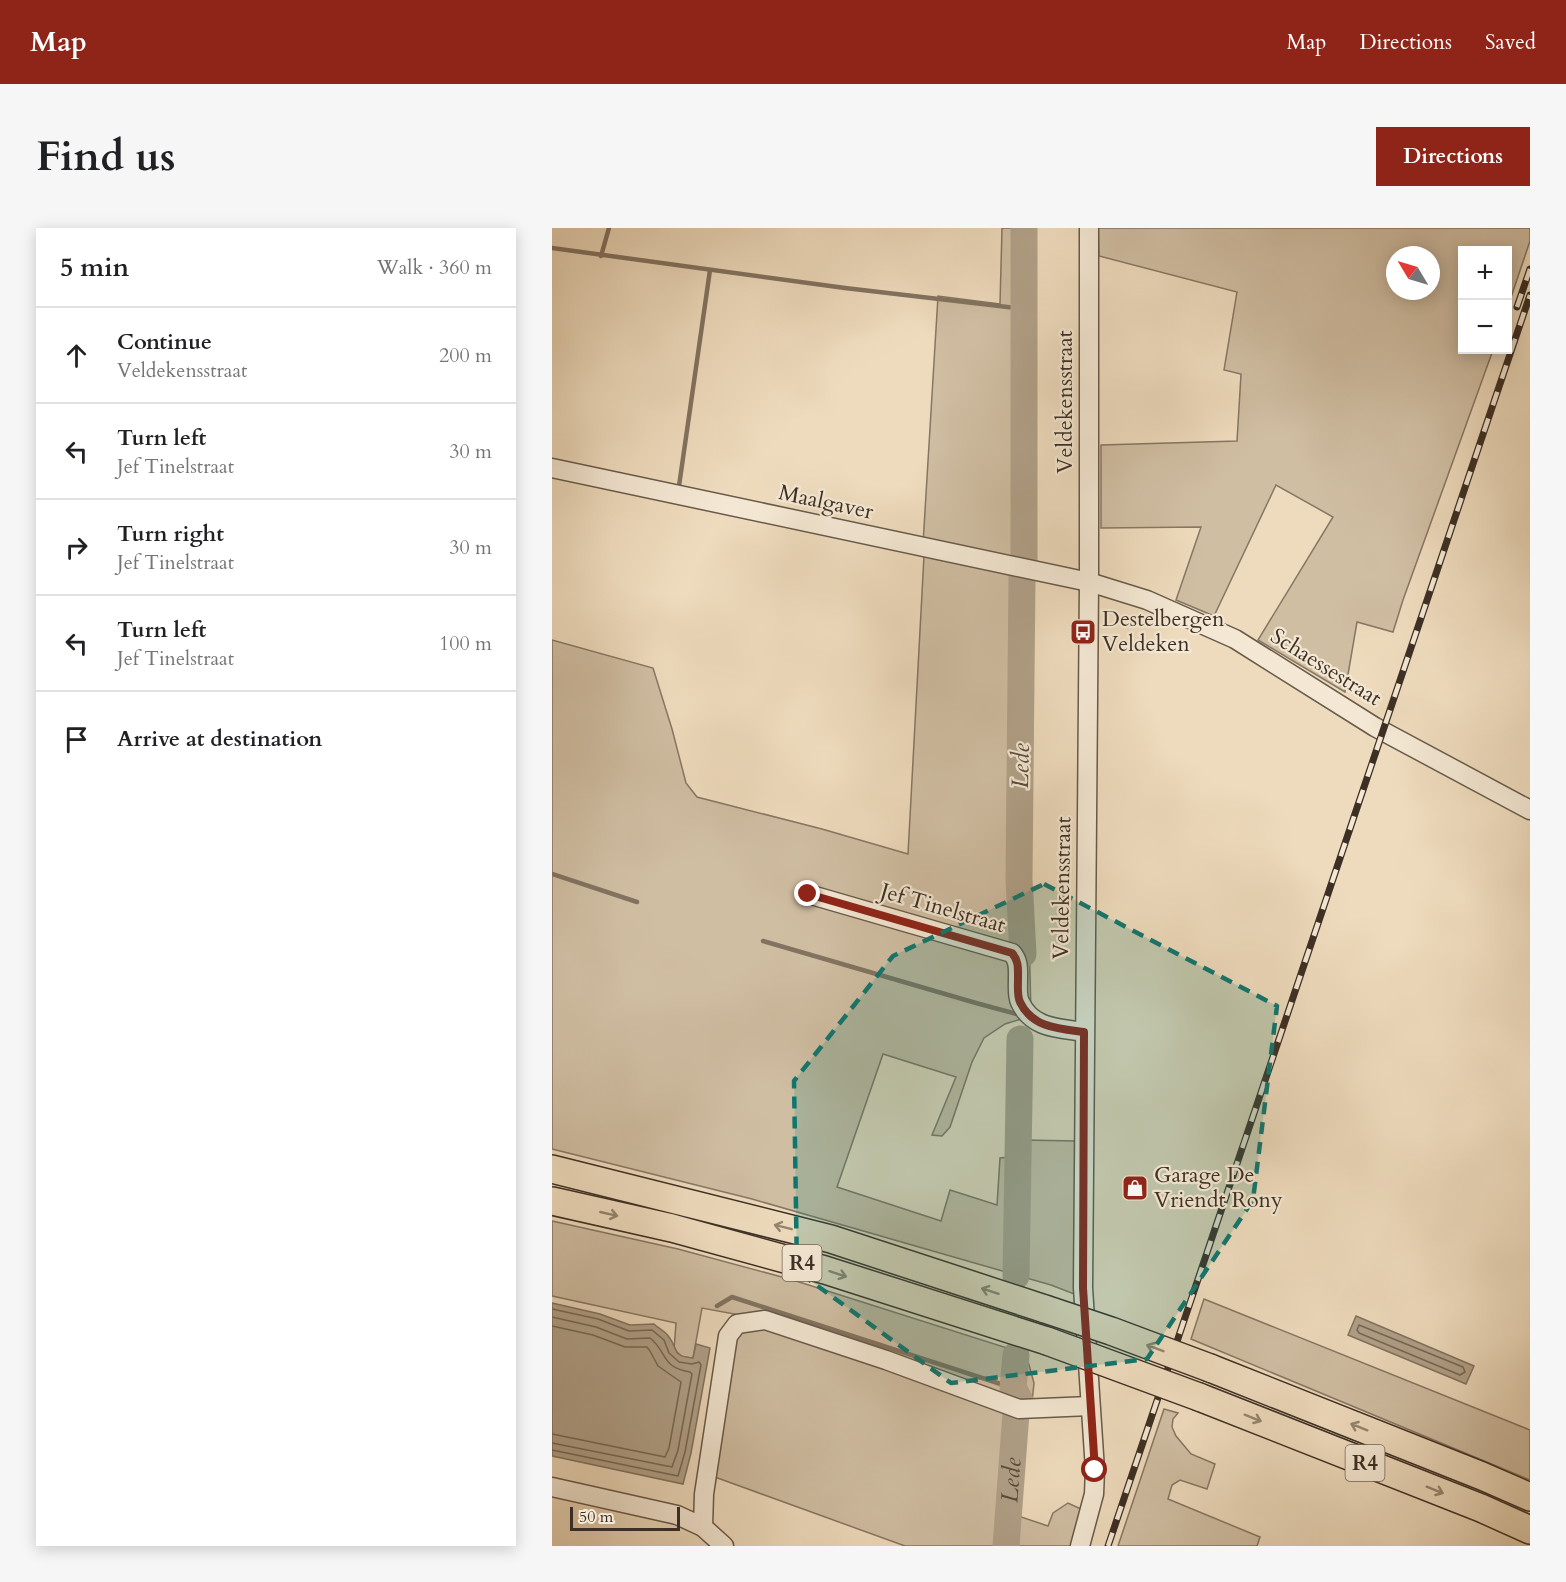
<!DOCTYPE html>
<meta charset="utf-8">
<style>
body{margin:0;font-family:Cardo,serif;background:#f6f6f6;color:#202124}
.controls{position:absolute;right:18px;top:18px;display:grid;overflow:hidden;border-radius:0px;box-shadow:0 3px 15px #0003}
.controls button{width:54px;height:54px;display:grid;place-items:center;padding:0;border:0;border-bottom:2px solid #e0e0e0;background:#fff;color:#202124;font:30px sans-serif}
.compass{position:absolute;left:834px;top:18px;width:54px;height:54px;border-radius:50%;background:#fff;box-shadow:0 3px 15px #0003;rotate:308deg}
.scale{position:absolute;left:18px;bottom:15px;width:110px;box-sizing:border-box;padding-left:6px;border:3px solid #3c2f24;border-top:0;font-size:16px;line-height:21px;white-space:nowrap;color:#3c2f24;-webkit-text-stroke:4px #f4e8d4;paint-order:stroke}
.stop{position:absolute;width:18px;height:18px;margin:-14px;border:4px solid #8f2418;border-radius:50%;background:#fff}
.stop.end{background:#8f2418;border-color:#fff;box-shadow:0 2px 6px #0008}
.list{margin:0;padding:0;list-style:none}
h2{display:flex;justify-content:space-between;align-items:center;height:78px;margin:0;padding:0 24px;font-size:26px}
h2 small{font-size:20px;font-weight:400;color:#757577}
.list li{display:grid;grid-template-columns:39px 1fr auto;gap:18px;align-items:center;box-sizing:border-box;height:96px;padding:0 24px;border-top:2px solid #e0e0e0}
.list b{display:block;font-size:22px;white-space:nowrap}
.list p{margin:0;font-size:20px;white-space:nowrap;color:#757577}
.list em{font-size:20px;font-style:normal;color:#757577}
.icon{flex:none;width:33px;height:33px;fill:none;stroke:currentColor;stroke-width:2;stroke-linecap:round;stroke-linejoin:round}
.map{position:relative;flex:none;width:978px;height:1318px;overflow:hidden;border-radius:0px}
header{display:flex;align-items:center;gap:36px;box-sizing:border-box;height:84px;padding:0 30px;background:#8f2418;color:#fff}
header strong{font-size:28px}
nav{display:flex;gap:33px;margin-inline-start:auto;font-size:21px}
.intro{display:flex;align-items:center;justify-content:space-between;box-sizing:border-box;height:144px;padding:0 36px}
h1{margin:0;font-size:42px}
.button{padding:15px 27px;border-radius:0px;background:#8f2418;color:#fff;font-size:21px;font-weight:700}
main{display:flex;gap:36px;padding:0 36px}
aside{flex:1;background:#fff;border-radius:0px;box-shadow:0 3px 15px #0003}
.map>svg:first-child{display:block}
.green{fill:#d0bea3;stroke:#867664;stroke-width:1.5;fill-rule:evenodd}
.water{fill:#b1a189;stroke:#827361;stroke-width:1.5}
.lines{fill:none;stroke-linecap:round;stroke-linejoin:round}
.shore{stroke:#766856;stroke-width:1.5}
.stream{stroke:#827361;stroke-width:4.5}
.river{stroke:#b1a189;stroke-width:27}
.minor-casing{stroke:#685a4a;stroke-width:21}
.highway-casing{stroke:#3c2f24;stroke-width:30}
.minor{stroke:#f4e8d4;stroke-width:18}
.highway{stroke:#eedbbd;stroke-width:27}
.rail-casing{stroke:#3c2f24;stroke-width:7}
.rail{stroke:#f4e8d4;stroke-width:4.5;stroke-dasharray:14;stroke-linecap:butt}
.highway-bridge-casing{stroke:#3c2f24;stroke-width:30;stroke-linecap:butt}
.highway-bridge{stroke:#eedbbd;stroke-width:27}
.oneway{stroke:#958570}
.route{stroke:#8f2418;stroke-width:8}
.marked{fill:#0f766e;fill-opacity:0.2;stroke:#0f766e;stroke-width:4.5;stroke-dasharray:12 8;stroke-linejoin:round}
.labels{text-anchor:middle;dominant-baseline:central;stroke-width:4.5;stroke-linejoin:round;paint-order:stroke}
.shield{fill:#f4e8d4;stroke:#736659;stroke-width:1.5}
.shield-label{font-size:21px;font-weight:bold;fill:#3c2f24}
.street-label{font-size:22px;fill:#3c2f24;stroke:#f4e8d4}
.poi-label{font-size:22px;fill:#3c2f24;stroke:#f4e8d4;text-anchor:start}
.water-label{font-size:24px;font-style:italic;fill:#594c3d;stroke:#f4e8d4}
</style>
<header>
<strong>Map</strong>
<nav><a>Map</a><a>Directions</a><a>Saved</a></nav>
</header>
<div class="intro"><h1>Find us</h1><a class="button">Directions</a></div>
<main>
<aside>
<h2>5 min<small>Walk · 360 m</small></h2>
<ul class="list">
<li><svg class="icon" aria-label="ahead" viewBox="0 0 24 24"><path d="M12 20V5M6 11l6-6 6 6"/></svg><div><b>Continue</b><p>Veldekensstraat</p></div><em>200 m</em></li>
<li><svg class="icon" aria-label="left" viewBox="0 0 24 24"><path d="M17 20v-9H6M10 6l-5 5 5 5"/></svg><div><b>Turn left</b><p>Jef Tinelstraat</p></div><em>30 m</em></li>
<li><svg class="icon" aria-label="right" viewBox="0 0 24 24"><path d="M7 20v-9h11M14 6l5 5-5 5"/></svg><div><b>Turn right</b><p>Jef Tinelstraat</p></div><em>30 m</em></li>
<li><svg class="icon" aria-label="left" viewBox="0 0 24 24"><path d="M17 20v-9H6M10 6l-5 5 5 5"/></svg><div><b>Turn left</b><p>Jef Tinelstraat</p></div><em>100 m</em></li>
<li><svg class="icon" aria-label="arrive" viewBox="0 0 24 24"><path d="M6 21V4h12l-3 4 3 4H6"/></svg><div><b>Arrive at destination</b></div></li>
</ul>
</aside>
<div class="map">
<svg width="978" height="1318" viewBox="0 0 978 1318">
<rect width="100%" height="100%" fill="#eedbbd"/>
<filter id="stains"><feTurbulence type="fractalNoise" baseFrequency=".00333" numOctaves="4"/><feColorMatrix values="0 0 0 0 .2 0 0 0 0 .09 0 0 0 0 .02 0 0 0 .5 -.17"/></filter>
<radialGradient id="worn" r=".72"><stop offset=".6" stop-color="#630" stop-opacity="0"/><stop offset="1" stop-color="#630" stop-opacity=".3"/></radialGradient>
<g class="green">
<path d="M450,0H478V333L371,316L386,68L448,76Z"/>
<path d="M546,0H978V13L956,78V22H910V122H941L851,372L841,404L805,394L793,464L706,412L781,289L724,257L662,388L624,372L649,299L549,300V217L685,213L689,146L672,142L685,64L547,28ZM843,27H879V63H843Z"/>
<path d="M372,328L482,350L476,661L479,788L453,796L432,810L420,834L398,899L390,908L380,907L404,849L331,826L285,959L389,993L398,962L445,977L448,930L470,928L471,912L525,913L522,1066L499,1057L200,971L0,921V412L101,440L120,501L134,555L145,569L270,601L356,626Z"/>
<path d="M0,993L126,1021L241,1052L474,1126L482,1155L480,1174L445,1281L496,1298L501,1285L516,1275L529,1281L521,1318H353L160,1248L188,1087L150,1080L141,1130L131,1129L122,1122L124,1095L0,1068Z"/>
<path d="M652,1071L978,1202V1252L639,1111Z"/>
<path d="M612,1181L626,1185L621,1191L620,1199L624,1208L639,1226L663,1236L655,1261L628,1252L620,1257L616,1271L708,1309L705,1318H566Z"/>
</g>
<g class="water">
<path d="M0,1075L48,1086L78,1097L102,1096C106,1100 114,1104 117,1109C127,1122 119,1128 141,1130L144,1116L158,1120L139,1225L131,1256L0,1228Z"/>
<path d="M804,1088L922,1138L914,1156L796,1107Z"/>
</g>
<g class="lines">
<g class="shore">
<path d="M0,1081L46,1091L77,1103L100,1102L112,1112L117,1125L127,1134L140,1136L147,1134L149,1137L133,1224L126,1248L0,1222"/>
<path d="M0,1089L44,1099L75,1111L98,1110C116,1124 108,1139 138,1144L140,1146L126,1222L120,1239L0,1215"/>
<path d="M807,1097L911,1139L913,1144L908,1147L807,1105L805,1102Z"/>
<path d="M0,1098L41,1107L73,1119H95L98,1123L106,1138L129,1154L117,1220L113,1229L0,1206"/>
</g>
<g class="stream">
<path d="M0,20L293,60L472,81"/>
<path d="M49,28L57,0"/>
<path d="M127,258L158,42"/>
<path d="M0,646L85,674"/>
<path d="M211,713L424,775L468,787"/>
<path d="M165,1078L180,1069L461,1160"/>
</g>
<g class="river">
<path d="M472,0V333"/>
<path d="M470,349L467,651L471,726"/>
<path d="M464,1048L468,811"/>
<path d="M464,1127L461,1160L468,1173"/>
<path id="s1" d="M454,1318L464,1185"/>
</g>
<g class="minor-casing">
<g id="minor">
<path d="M0,240L537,354L595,372L683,411L823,499L978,582"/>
<path d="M256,666L460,725C467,733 466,741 466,751C466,758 465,768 468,774C480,801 507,800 532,804"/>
<path d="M0,1259L125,1287L151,1299L172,1318"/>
<path d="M151,1299L152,1266L176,1108L185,1096L213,1092L334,1132L467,1181L538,1178"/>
<path d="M528,1318L542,1266L543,1242L531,1060L537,354V0"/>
</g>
</g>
<g class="highway-casing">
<g id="highway">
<path d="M0,941L279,1011L493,1081"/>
<path d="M0,973L120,1000L273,1042L495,1113"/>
<path d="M658,1140L930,1248L978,1269"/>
<path d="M647,1169L929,1280L978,1302"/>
</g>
</g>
<use href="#minor" class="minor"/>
<use href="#highway" class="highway"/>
<g class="rail-casing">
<g id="rail">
<path d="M965,79L978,41"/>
<path d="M556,1318L978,67"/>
</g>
</g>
<use href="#rail" class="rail"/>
<g class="highway-bridge-casing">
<g id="highway-bridge">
<path d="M493,1081L559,1103L658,1140"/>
<path d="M495,1113L647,1169"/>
</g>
</g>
<use href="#highway-bridge" class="highway-bridge"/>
</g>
<defs><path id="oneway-shaft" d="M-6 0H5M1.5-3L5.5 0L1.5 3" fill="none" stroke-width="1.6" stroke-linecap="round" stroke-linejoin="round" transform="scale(1.5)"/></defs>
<g class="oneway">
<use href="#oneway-shaft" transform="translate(57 986) rotate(13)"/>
<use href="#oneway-shaft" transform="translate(231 999) rotate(-166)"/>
<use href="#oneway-shaft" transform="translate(286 1046) rotate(18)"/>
<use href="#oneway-shaft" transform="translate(438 1063) rotate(-162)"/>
<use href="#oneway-shaft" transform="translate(603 1120) rotate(-159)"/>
<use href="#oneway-shaft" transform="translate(701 1190) rotate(22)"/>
<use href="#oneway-shaft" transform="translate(807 1199) rotate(-158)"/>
<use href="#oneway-shaft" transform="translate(883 1262) rotate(22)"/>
</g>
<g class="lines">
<path class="route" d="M256,666L460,725C467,733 466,741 466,751C466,758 465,768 468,774C480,800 508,801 532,804L531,1060L543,1242"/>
</g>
<path class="marked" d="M492,656L725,778L701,972L595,1131L399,1155L245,1043L242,853L341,728Z"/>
<defs>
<g id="bus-square" transform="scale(1.35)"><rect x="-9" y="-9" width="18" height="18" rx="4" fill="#8f2418" stroke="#f4e8d4"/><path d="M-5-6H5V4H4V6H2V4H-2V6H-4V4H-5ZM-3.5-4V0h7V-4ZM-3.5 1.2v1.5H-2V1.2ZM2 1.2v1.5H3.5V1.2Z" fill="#fff"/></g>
<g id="shop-square" transform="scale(1.35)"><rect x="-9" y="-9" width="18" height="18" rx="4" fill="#8f2418" stroke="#f4e8d4"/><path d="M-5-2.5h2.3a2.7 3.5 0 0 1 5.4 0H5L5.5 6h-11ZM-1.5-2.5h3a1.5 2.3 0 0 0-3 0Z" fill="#fff"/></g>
</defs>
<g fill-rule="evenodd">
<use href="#bus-square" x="531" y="404"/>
<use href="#shop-square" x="583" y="960"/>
</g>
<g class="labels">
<g class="shield">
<rect x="230.5" y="1017" width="39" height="36" rx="4.5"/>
<rect x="793.5" y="1217" width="39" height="36" rx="4.5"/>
</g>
<g class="shield-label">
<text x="250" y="1035">R4</text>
<text x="813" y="1235">R4</text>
</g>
<g class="street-label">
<text transform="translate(513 174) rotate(-90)">Veldekensstraat</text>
<text transform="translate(274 274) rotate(12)">Maalgaver</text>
<text transform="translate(774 439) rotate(32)">Schaessestraat</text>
<text transform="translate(510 660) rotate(-89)">Veldekensstraat</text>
<text transform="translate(391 680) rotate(16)">Jef Tinelstraat</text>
</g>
<g class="poi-label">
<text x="550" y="391">Destelbergen<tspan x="550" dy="25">Veldeken</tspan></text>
<text x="602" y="947">Garage De<tspan x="602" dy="25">Vriendt Rony</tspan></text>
</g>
<g class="water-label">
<text transform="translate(469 538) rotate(-89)">Lede</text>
<text stroke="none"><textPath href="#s1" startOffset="66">Lede</textPath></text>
</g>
</g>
<rect width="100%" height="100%" filter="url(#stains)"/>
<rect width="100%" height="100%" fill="url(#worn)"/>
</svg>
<div class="controls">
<button>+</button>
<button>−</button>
</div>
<svg class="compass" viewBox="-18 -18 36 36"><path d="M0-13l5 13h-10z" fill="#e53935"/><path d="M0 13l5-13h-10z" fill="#757577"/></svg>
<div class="scale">50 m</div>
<div class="stop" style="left:543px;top:1242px"></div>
<div class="stop end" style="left:256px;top:666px"></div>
</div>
</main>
